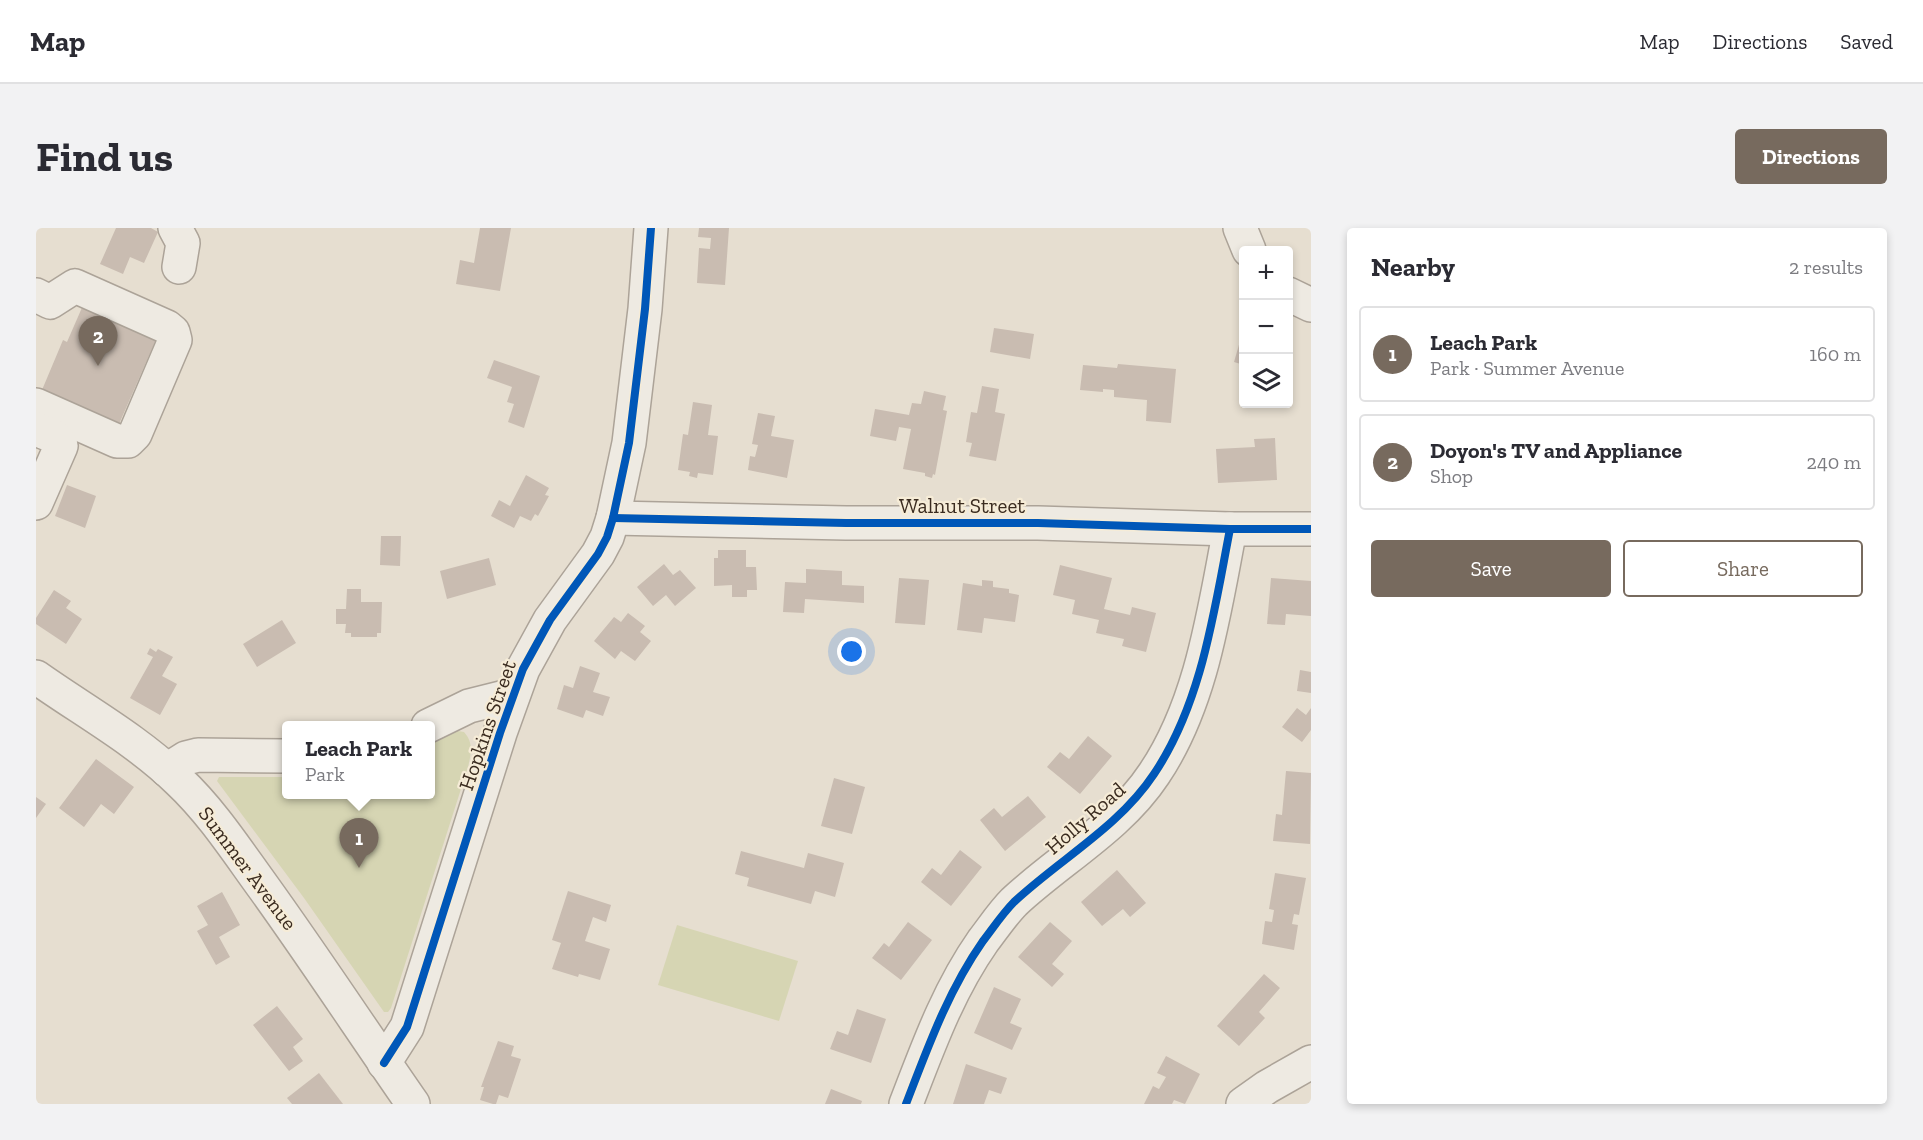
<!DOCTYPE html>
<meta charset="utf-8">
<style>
body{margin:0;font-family:"Zilla Slab",serif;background:#f2f2f3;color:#2b2b33}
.controls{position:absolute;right:18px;top:18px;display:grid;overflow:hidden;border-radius:6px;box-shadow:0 3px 9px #0003}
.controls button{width:54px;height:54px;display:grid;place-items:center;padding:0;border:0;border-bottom:2px solid #e1e1e2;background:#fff;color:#2b2b33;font:30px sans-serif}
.you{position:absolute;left:816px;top:424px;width:21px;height:21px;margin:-15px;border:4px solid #fff;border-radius:50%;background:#1a73e8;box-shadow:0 0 0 9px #1a73e833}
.badge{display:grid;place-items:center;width:39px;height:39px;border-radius:50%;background:#776a5e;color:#fff;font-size:20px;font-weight:700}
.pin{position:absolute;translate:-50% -50px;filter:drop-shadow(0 2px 3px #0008)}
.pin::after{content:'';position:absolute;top:32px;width:21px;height:18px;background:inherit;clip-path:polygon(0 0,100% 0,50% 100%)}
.popup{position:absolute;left:246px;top:493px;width:153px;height:78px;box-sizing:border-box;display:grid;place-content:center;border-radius:6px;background:#fff;filter:drop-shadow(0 2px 4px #0005);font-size:20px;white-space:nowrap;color:#7c7c81}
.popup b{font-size:22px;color:#2b2b33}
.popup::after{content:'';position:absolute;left:50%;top:100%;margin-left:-12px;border:12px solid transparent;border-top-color:#fff}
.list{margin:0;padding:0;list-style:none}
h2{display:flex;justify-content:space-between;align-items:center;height:78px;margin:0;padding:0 24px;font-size:26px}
h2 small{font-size:20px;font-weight:400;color:#7c7c81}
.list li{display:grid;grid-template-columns:39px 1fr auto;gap:18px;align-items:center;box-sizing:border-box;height:96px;margin:0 12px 12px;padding:0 12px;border:2px solid #e1e1e2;border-radius:6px}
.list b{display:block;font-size:22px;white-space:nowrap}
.list p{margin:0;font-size:20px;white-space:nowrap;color:#7c7c81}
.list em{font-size:20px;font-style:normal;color:#7c7c81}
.actions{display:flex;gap:12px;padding:18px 24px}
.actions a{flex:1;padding:14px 0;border:2px solid #776a5e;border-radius:6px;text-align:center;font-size:21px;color:#776a5e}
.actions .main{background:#776a5e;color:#fff}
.icon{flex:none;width:33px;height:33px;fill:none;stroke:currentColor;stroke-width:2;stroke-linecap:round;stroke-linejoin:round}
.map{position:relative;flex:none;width:1275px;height:876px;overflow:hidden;border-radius:6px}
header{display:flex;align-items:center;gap:36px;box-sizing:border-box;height:84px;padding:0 30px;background:#fff;border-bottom:2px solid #e1e1e2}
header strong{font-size:28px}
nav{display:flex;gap:33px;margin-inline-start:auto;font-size:21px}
.intro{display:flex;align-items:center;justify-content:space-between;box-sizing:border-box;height:144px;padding:0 36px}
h1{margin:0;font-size:42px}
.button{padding:15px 27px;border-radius:6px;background:#776a5e;color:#fff;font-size:21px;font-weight:700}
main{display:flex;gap:36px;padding:0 36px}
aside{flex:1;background:#fff;border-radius:6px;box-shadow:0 3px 9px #0003}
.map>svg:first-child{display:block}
.green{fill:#d6d5b3}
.building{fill:#c9bcb1}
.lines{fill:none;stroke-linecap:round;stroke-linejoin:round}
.minor-casing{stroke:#aca398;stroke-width:36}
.minor{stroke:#eeeae2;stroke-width:33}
.cycleway-casing{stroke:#f6ecd7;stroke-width:11}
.cycleway{stroke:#0057b8;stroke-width:8}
.labels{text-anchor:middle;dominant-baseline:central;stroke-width:4.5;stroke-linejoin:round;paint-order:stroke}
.street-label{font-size:21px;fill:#3b2c20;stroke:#f6ecd7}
</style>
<header>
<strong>Map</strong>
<nav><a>Map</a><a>Directions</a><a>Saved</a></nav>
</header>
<div class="intro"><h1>Find us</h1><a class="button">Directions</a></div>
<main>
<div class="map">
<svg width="1275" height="876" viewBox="0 0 1275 876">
<rect width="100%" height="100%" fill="#e6ded0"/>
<g class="green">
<path d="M416,502L428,504C438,515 435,526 432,539L355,780L352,784H348L268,670L181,553L183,549H251V566H395V514Z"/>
<path d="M641,697L762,733L743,793L622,757Z"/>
</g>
<g class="building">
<path d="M80,0H115L122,4L108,35L94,29L87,46L64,36Z"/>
<path d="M444,0H475L464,63L420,56L424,32L438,35Z"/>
<path d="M663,0H693L689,57L661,55L663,20L674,21L675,10L662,9Z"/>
<path d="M48,75L122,107L83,196L6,162L27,112L31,114Z"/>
<path d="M958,100L998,106L994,131L954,124Z"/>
<path d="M1207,103H1208V137L1198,134Z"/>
<path d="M458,132L504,148L488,200L472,194L478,176L471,174L476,159L451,150Z"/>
<path d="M1082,136L1140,141L1135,195L1110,193L1111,172L1078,169V162L1067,161V164L1044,162L1047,137L1081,140Z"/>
<path d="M946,158L963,161L959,184L969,186L960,233L933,228L936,215L930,214L935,184L941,185Z"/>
<path d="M888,163L910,168L907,182L911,183L899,247L897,246L896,250L889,248V245L867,241L875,201L863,199L860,213L834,208L839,181L873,187L876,175L885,176Z"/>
<path d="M657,174L676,177L672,207L682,208L677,247L662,245L661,250L653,248L654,244L642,242L647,206L652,207Z"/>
<path d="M722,185L739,188L735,208L758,212L751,250L712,242L714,228L719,229L722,217L716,216Z"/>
<path d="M1239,210L1241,252L1182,255L1180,221L1219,219L1218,211Z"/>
<path d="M490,247L513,260L509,267L513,268L502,288L499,286L495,293L484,288L478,300L455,288L463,272L474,278Z"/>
<path d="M31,257L60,268L49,300L19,288Z"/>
<path d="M345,308H365L364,338L344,337Z"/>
<path d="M682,322H710V339H720L721,362H711V369H696V357L678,358V330H682Z"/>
<path d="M453,330L460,357L411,371L404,343Z"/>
<path d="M628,336L637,347L644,342L660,360L639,378L630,367L617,378L601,359Z"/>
<path d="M1024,337L1076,350L1068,381L1094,387L1096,379L1120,385L1110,424L1086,418L1088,411L1060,405L1063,392L1036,386L1039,372L1017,367Z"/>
<path d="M770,341L806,343V357L828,358V375L769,371L768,385L747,384L749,354L770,355Z"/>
<path d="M863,350L893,352L889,397L859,395Z"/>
<path d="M1235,350L1275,353V388L1250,386L1249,397L1231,396Z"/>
<path d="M946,352L957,353V359L973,361V365L983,367L979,394L948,390L946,405L921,402L927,355L946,358Z"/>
<path d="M311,361H325V374H346L345,405H341V409H315V405H309L310,396H300V381H310Z"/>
<path d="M18,362L35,373L30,380L46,391L30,416L0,396V390Z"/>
<path d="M592,385L609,398L604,404L615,413L599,433L585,423L579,431L558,413L578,389L585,394Z"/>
<path d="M246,392L260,415L221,439L207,416Z"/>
<path d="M114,420L120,424L122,421L137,429L126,448L141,456L124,487L94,470L117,429L111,426Z"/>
<path d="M544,438L564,445L557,464L574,469L567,488L550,482L547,490L521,481L528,457L537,460Z"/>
<path d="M1264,442L1275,444V465L1261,463Z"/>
<path d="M1261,480L1270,487L1275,480V502L1266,514L1246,499Z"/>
<path d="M1052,508L1076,528L1044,566L1011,539L1024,524L1033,531Z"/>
<path d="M60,531L98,559L78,586L65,576L48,599L23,580Z"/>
<path d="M1250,543L1275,545L1274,616L1237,613L1240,586L1246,587Z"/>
<path d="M798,550L829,559L816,606L785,598Z"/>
<path d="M992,568L1010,589L969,623L944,592L958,580L966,589Z"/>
<path d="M0,569L10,576L0,590Z"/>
<path d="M924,622L946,639L915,678L885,654L896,640L905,647Z"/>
<path d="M705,623L768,640L772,625L808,635L799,669L779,663L775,676L711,658L713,650L699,646Z"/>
<path d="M1081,642L1110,675L1094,689L1087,681L1066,698L1045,674Z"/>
<path d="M1239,645L1270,650L1263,687L1258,686L1256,696L1262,697L1258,722L1226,716L1229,693L1236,694L1238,682L1233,681Z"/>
<path d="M532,663L575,677L570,694L557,689L549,713L574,721L564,752L543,746L542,749L516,741L525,715L516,712Z"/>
<path d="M186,664L204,697L183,709L194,729L180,737L161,703L172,697L161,678Z"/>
<path d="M872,694L896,712L865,752L836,730L848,715L853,719Z"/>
<path d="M1014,694L1036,713L1016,736L1028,746L1016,759L982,729Z"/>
<path d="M1228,746L1244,760L1223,784L1229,790L1203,818L1181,798Z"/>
<path d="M958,759L985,771L974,795L986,800L976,822L938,805Z"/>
<path d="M241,778L267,811L257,819L267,833L253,843L217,797Z"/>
<path d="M821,781L850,791L835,835L794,821L801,803L812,807Z"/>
<path d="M462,813L478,818L475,828L485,831L472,870L463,867L460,876H457L444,872L448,859H445Z"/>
<path d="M1130,828L1164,846L1149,876L1138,872L1136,876H1108L1117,858L1123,861L1130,849L1121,845Z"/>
<path d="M930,836L971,850L965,866L953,862L948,876H917Z"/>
<path d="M283,845L307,876H256L251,870Z"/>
<path d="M795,861L826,873L825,876H789Z"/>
</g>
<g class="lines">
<g class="minor-casing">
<g id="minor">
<path d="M139,0L147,15L143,39"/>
<path d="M1204,0L1213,22"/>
<path d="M1252,66L1275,77"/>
<path d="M0,67L14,74L39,58L131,99L137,104L139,112L99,206L92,213H81L0,177"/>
<path d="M0,201L19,209L25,218L0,275"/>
<path d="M577,290L810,295H1002L1194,301H1275"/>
<path d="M0,449C48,483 101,512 143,553C176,584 201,623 228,660C279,731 327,804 377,876"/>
<path d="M392,498L433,478L477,467"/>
<path d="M131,542L150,530L162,527L251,528"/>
<path d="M348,835L371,799L464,505L487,441L514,392L562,326L571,309L577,290L593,215L609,81L615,0"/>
<path d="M870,876C892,819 912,763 947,713C957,700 967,685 978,674C1024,631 1083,599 1118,546C1166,475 1178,383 1194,301"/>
<path d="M1207,876L1231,859L1275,834"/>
</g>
</g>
<use href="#minor" class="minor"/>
<g class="cycleway-casing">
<g id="cycleway">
<path d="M577,290L810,295H1002L1194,301H1275"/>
<path d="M348,835L371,799L464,505L487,441L514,392L562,326L571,309L577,290L593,215L609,81L615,0"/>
<path d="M870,876C892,819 912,763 947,713C957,700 967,685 978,674C1024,631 1083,599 1118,546C1166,475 1178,383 1194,301"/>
</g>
</g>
<use href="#cycleway" class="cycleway"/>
</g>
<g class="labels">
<g class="street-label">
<text x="926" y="277">Walnut Street</text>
<text transform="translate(451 497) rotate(-71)">Hopkins Street</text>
<text transform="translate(1049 590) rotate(-41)">Holly Road</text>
<text transform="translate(212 640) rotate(53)">Summer Avenue</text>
</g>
</g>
</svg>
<div class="controls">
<button>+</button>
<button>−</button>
<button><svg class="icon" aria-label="layers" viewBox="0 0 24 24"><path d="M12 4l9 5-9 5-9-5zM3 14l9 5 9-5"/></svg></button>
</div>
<div class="you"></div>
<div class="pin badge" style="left:323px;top:640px">1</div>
<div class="popup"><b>Leach Park</b>Park</div>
<div class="pin badge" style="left:62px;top:138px">2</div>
</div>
<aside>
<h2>Nearby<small>2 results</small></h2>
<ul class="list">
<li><span class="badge">1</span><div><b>Leach Park</b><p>Park · Summer Avenue</p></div><em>160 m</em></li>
<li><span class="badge">2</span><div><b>Doyon's TV and Appliance</b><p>Shop</p></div><em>240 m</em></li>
</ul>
<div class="actions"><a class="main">Save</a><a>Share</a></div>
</aside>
</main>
